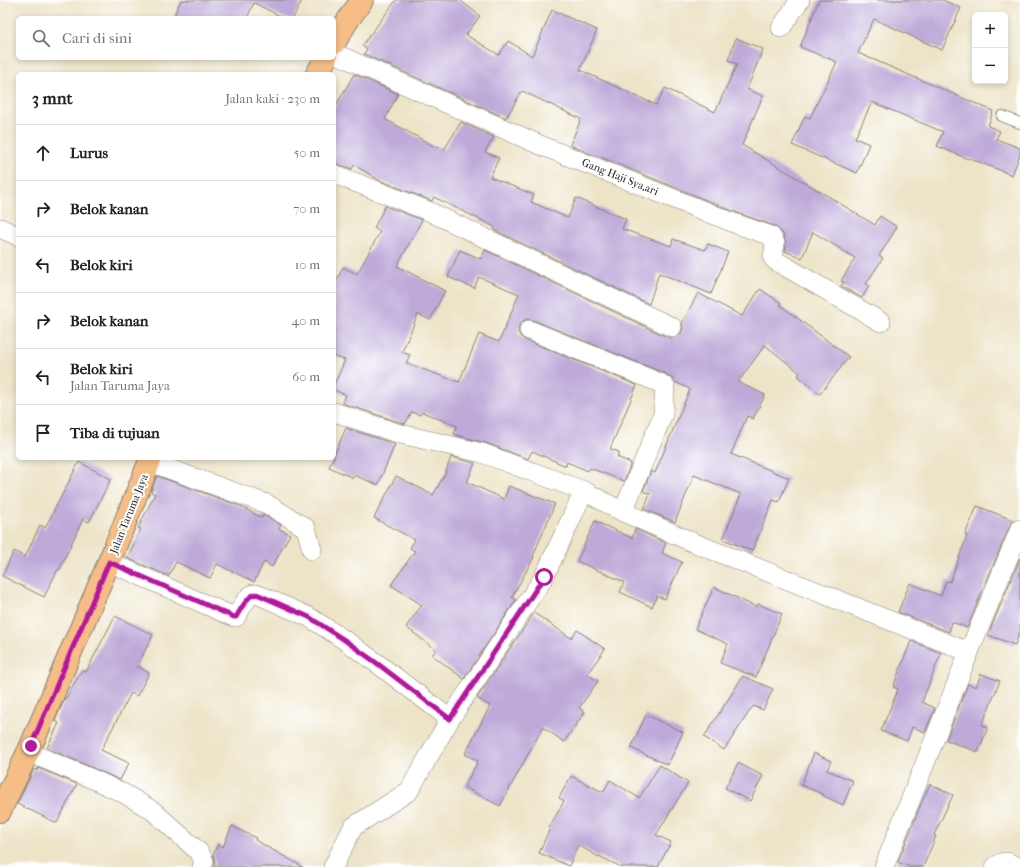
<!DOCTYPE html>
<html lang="id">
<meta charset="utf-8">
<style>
body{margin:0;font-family:"IM FELL French Canon",serif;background:#f2f2f2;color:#202124}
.controls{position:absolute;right:12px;top:12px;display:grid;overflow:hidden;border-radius:6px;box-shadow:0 2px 6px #0003}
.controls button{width:36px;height:36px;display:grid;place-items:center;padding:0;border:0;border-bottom:1px solid #e0e0e0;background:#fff;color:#202124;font:20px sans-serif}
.stop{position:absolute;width:12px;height:12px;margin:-9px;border:3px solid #b5179e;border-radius:50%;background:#fff}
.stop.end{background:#b5179e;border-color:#fff;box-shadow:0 1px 4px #0008}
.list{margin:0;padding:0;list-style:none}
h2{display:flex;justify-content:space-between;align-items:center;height:52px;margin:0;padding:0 16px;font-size:17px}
h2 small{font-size:13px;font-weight:400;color:#757577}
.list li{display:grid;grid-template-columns:26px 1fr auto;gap:12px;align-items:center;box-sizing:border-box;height:56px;padding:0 16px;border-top:1px solid #e0e0e0}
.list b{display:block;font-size:15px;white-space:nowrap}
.list p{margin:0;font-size:13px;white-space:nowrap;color:#757577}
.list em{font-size:13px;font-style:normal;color:#757577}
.icon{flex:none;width:22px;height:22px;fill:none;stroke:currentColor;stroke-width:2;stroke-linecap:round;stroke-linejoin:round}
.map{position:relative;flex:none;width:1020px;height:867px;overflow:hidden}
.search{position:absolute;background:#fff;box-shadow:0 2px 6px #0003;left:16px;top:16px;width:320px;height:44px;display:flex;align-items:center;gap:10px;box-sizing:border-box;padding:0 14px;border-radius:6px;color:#757577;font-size:15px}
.panel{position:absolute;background:#fff;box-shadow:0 2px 6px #0003;left:16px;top:72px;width:320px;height:388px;border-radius:6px}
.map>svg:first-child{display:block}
.building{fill:#beaad9}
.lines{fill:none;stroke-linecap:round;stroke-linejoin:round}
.service-casing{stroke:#848072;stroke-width:12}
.minor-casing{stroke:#848072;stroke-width:20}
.primary-casing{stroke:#848072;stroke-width:24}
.service{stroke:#fff;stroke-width:10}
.minor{stroke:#fff;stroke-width:19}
.primary{stroke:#f6be86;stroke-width:22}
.route{stroke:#b5179e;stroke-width:5}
.labels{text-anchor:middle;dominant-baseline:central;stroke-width:4;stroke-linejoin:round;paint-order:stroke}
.street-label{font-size:11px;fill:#1c1c1c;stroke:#fff}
</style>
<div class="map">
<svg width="1020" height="867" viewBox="0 0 1020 867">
<rect width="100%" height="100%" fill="#fff"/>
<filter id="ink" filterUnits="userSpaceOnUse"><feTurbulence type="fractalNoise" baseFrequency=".025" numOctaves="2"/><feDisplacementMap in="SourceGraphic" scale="8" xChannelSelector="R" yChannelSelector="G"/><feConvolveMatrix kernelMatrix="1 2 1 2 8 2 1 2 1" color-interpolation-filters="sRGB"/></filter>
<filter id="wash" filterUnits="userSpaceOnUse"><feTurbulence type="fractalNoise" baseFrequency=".012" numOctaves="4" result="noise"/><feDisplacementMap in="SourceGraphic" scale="16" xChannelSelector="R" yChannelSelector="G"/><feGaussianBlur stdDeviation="0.9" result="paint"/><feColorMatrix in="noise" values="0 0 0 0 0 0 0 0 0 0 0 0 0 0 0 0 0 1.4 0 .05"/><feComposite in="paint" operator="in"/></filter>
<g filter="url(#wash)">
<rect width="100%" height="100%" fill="#ede4c7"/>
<g id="blocks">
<g class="building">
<path d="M181,0H302L293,18H284L254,3L247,18H173Z"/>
<path d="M396,0H460L480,16L466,35L499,55L508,41L532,56L552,10L597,30L580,70L656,105L665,88L715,112L737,64L728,60L736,38L763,49L747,89L763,96L742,145L836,201L875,225L880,216L897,227L879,256L883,258L866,284L869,286L862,298L841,286L844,282L841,281L855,258L813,232L802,258L785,251L786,244L783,234L775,226L738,213L610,161L596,155V156L570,145L581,119L522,91L506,118L364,54L367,49L362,46Z"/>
<path d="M819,0H943L961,8L942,50L874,19L858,53L993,111L988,126L1000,131L996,139L1020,148V154L1012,175L969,158L968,159L937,146L943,132L872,102L855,138L869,144L857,173L792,145L805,116L810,118L837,62L800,47Z"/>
<path d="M354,74L398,94L385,119L437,148L438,146L444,150L461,122L494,137L485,152L499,158L490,177L534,195L531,202L568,218L576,198L626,219L622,229L671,246L673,239L705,250L708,244L728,252L711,294L659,273L649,304L494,230L495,227L434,197L432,201L379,180L354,165L352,169L338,164L334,163V109Z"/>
<path d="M385,206L422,220L397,266L445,291L430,320L418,314L402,352L410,355L406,363L447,378L459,382L479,334L499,342L519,294L479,277L474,288L448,277L460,250L481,259L485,250L667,337L672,338L678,336L682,332L683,327L682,323L698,293L742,316L760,289L781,303L780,305L849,357L820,394L798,376L800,373L765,345L738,382L765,395L753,419L747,416L731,454L789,478L779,502L773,500L752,551L723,539L741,494L694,475L675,522L644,509L650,494L643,491L651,471L655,473L690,389L675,382L672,378L664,373L533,320L527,319L523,321L519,326L518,332L520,336L525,340L637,385L610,449L619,452L617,457L631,463L624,481L590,468L588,471L567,462L566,466L532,451L528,459L486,443L460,436L454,434L457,426L422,412L420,415L412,412L405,424L342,403L346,395L334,390V385L345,360L334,356V287L343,267L357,274L380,232L374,228Z"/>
<path d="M346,428L395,444L378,485L354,475L353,478L329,467L333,458H334V455Z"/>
<path d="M451,457L475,463L467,482L504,499L509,486L555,504L533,556L534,557L512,597L516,600L464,679L432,655L436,650L406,627L422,605L391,585L415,551L410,548L415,540L374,518L396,476L433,495L445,474Z"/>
<path d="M79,462L111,479L89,522L83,519L59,570L58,569L44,597L2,576L14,551L25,557L40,525L45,528Z"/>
<path d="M157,476L240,506L262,518L263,515L281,525L279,529L290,534L272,567L264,562L254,582L217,564L210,578L176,562L169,576L127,558L141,529L138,528L155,494L151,492Z"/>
<path d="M977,506L1013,520L1010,525L967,628L952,622L949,632L898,612L910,583L941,596L946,581L950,582L967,536L965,535Z"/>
<path d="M595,521L632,538L635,529L666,543L662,553L682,562L665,599L657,596L652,607L620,592L624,582L577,561Z"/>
<path d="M1020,558V631L1015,645L988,635Z"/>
<path d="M714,587L756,607L758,604L782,614L756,677L720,663L728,644L695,629Z"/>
<path d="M534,613L571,638L577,630L605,649L587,674L598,681L579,708L585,712L564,742L543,727L500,806L464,787L478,761L465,754L490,706L477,698Z"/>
<path d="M115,616L153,635L137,666L149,673L137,696L131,693L101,750L129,763L120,780L47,748L59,723L55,721L65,698H66L82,670L86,672Z"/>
<path d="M911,641L941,653L922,702L935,708L925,732L912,727L907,741L881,731L898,689L893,687Z"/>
<path d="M981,674L1000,681L982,725L988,727L978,752L946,740L968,684L976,687Z"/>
<path d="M743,676L773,689L763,710L753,706L724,750L704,737Z"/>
<path d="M646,715L683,732L668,765L631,748Z"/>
<path d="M814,753L831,761L827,770L853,781L843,805L822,795V794L801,785Z"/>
<path d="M738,763L763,776L750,801L725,788Z"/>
<path d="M660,765L688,783L656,835L671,842L658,867H621L599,856V857L578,845L569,866L539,853L550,828H549L564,801L559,798L571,776L603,792L610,780L639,798Z"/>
<path d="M38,768L77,784L57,823L17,804L34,769L37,771Z"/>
<path d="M930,784L953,795L934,835L936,836L923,867H910L898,862L919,809Z"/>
<path d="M232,826L256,838L255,840L303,867H214L215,860L213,855L218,844L223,847Z"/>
</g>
</g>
</g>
<g filter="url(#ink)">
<use href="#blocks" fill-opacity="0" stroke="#848072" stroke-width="1"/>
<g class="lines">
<g class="service-casing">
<path id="service" d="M1002,116L1020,123"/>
</g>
<g class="minor-casing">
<g id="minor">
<path d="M781,28L800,0"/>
<path d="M334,53L540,145L734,223L771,236L775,243L773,258L776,261L881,322"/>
<path d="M334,174L426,210L672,327"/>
<path d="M0,228L18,236"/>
<path d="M529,330L660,383L665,387L663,414L623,512"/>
<path d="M334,412L397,433L482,453L584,491L623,512L697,544L969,652"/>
<path d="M150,462L267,504L306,528L312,550"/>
<path d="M109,562L234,617H236C239,611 247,597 253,594C255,594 257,594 259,595L309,617L343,639L378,664L450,719"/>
<path d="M28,752L97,781L125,794L153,811L199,852L204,861L202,867"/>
<path d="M333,867L353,827L409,791L450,719L544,577L584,491"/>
<path d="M884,867L969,652L1020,529"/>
<path d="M995,867C1005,859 1007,862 1018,867"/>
</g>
</g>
<g class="primary-casing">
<g id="primary">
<path d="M334,43L346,23L362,0"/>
<path d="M317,74L326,58"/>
<path d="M0,811L31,746L109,562L151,458"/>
</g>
</g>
<use href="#service" class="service"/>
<use href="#minor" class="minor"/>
<use href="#primary" class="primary"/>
</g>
</g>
<g class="lines" filter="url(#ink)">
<path class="route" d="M31,746L109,562L234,617H236C239,612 247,597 253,595C255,594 257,594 259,595L309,617L343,639L378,664L450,719L544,577"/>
</g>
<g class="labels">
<g class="street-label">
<text transform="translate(620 177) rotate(22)">Gang Haji Sya,ari</text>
<text transform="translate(129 514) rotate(-68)">Jalan Taruma Jaya</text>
</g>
</g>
</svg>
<div class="controls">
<button>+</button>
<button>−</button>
</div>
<div class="stop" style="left:544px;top:577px"></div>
<div class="stop end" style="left:31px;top:746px"></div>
<div class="search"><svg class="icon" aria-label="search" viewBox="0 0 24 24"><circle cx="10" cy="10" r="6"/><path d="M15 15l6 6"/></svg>Cari di sini</div>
<section class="panel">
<h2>3 mnt<small>Jalan kaki · 230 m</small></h2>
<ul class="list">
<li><svg class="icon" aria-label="ahead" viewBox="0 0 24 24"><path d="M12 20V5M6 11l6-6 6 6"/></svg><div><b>Lurus</b></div><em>50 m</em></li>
<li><svg class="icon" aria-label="right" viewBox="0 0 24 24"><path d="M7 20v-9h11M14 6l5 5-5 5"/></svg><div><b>Belok kanan</b></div><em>70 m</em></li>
<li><svg class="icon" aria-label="left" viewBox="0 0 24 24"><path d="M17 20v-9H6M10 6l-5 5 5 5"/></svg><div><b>Belok kiri</b></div><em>10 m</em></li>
<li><svg class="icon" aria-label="right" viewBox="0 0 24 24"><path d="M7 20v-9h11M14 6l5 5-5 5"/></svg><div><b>Belok kanan</b></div><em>40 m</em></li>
<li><svg class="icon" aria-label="left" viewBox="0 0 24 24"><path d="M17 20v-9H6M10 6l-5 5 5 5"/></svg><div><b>Belok kiri</b><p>Jalan Taruma Jaya</p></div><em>60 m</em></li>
<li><svg class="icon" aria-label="arrive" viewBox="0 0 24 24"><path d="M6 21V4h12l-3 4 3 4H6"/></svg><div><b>Tiba di tujuan</b></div></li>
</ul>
</section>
</div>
